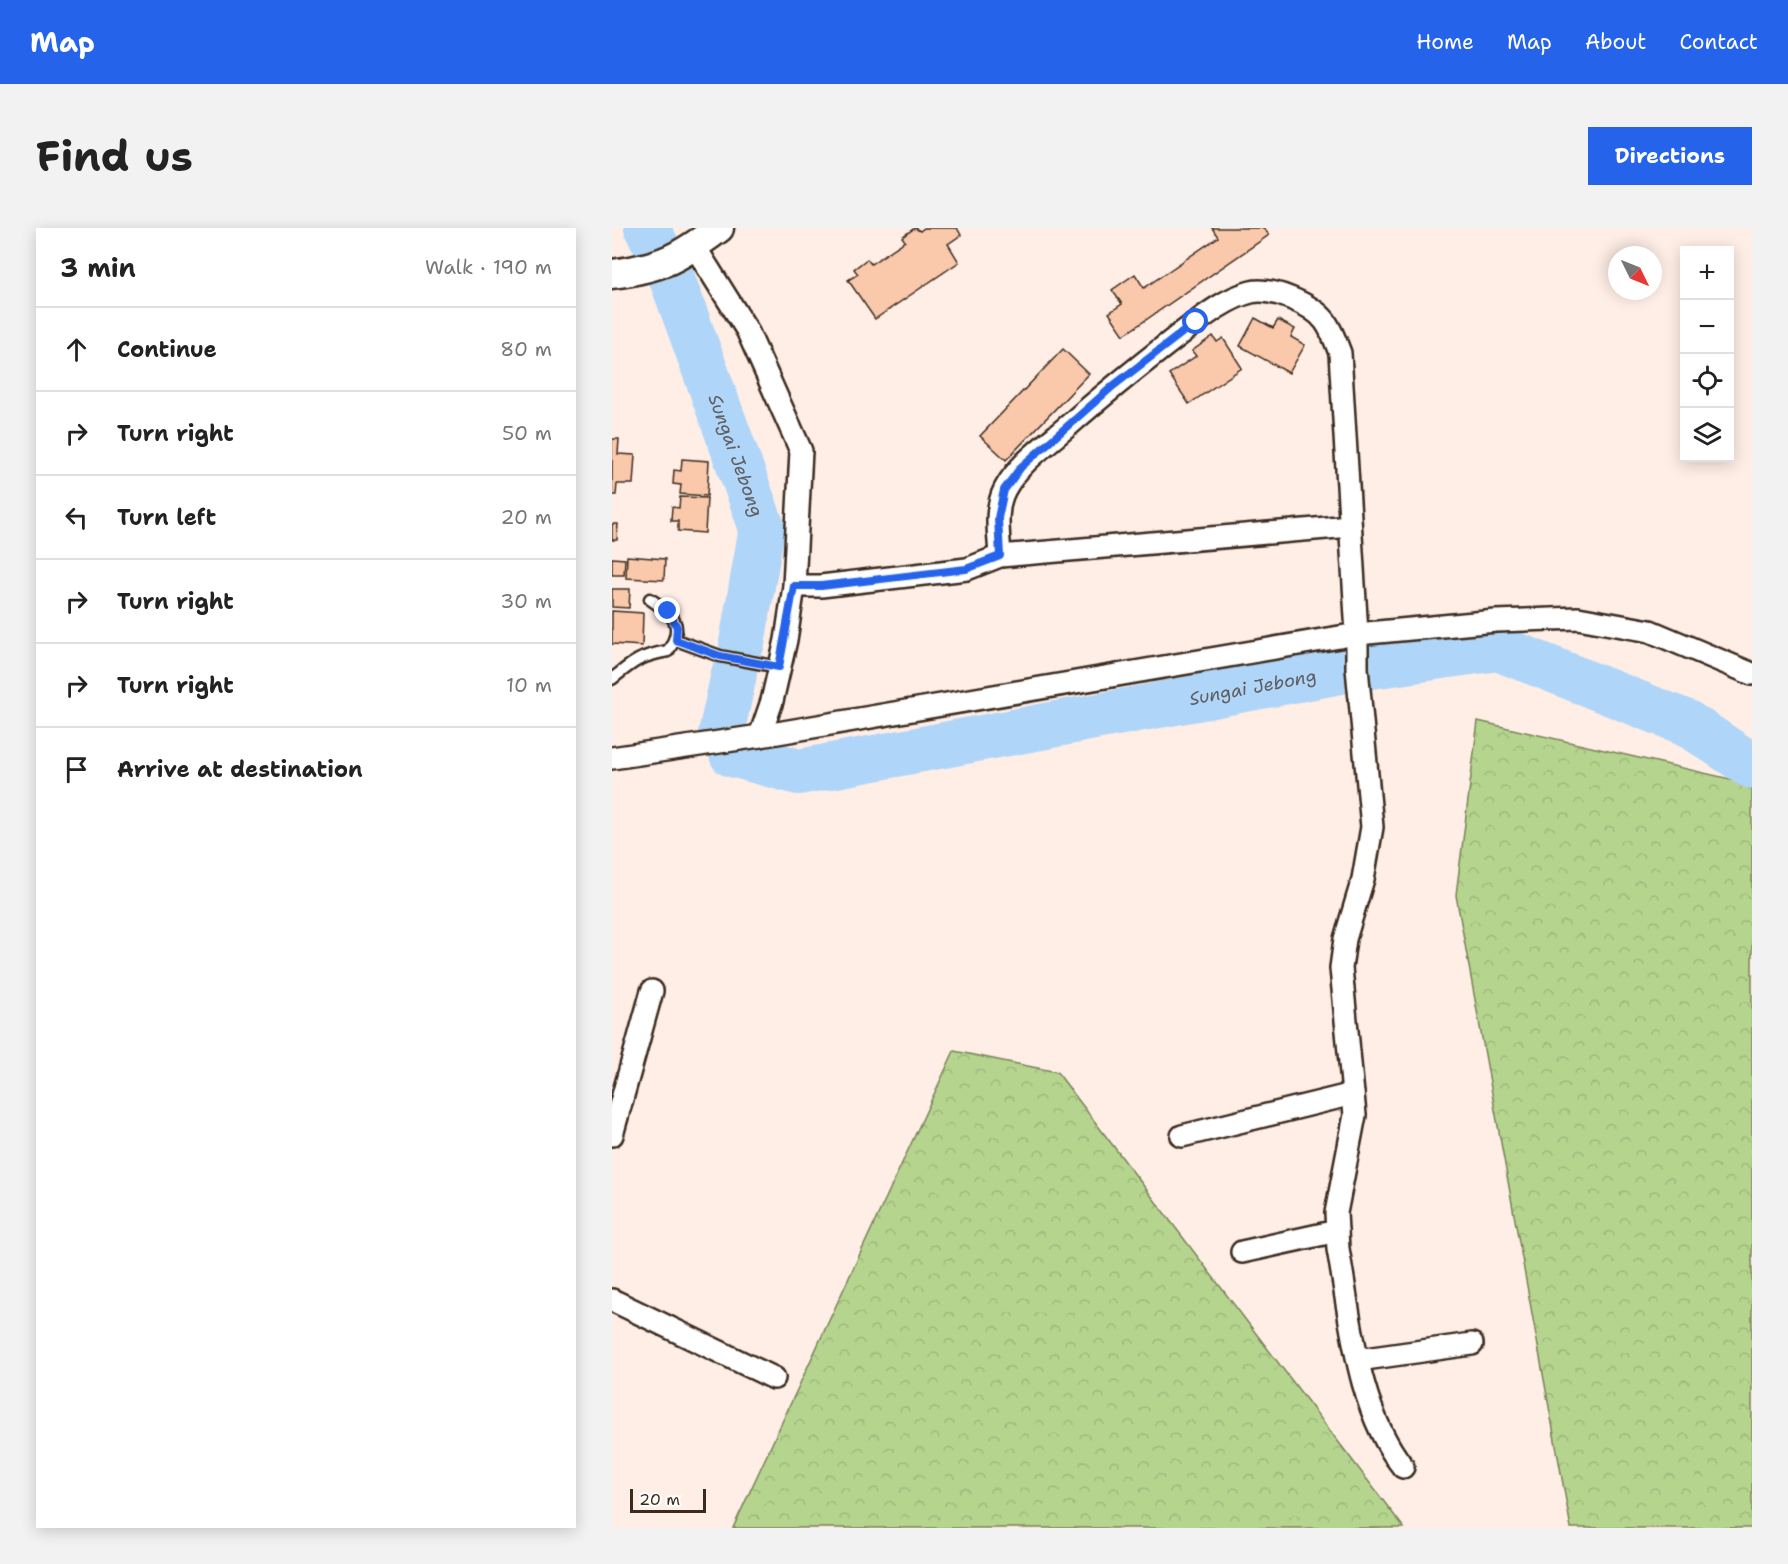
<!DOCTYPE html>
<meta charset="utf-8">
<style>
body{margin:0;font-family:"Shantell Sans",sans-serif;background:#f2f2f2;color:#222}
.controls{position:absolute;right:18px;top:18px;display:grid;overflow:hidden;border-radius:0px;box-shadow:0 3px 15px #0003}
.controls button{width:54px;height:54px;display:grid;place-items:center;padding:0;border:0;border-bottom:2px solid #e0e0e0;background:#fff;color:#222;font:30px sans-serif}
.compass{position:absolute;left:996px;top:18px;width:54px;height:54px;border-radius:50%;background:#fff;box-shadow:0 3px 15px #0003;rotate:133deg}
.scale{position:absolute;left:18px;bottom:15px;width:76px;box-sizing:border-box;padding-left:6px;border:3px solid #3b2a1e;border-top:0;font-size:16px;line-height:21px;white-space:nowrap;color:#3b2a1e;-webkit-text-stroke:4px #fff;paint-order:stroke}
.stop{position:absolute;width:18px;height:18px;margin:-14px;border:4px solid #2563eb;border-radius:50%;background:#fff}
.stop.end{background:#2563eb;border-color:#fff;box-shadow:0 2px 6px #0008}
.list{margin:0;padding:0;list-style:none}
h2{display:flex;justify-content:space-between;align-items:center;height:78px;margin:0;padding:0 24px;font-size:26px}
h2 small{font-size:20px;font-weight:400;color:#767676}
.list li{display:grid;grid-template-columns:39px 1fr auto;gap:18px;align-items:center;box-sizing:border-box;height:84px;padding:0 24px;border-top:2px solid #e0e0e0}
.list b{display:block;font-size:22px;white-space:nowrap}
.list em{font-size:20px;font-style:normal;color:#767676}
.icon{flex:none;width:33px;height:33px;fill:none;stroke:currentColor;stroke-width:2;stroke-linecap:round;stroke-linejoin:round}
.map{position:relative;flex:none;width:1140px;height:1300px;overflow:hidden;border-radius:0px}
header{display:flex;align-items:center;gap:36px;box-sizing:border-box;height:84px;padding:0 30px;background:#2563eb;color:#fff}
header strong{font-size:28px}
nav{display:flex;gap:33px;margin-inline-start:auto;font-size:21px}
.intro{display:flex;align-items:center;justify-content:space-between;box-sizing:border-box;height:144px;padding:0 36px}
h1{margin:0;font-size:42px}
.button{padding:15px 27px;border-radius:0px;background:#2563eb;color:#fff;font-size:21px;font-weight:700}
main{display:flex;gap:36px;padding:0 36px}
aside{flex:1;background:#fff;border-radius:0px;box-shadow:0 3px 15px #0003}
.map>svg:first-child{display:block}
.forest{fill:url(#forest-crowns);stroke:#788056;stroke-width:1.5}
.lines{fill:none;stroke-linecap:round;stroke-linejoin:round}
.river{stroke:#afd5f8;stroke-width:46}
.building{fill:#fac8aa;stroke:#3b2a1e;stroke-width:1.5}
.lane-casing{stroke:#3b2a1e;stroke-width:15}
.street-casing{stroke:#3b2a1e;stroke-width:26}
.secondary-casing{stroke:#3b2a1e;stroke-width:33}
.lane{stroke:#fff;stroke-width:10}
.street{stroke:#fff;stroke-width:21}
.secondary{stroke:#fff;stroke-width:28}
.route{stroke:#2563eb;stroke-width:8}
.labels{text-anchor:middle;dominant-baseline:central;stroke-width:4.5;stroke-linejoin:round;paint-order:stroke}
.water-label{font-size:18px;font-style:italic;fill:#5e5d5f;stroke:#fff}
</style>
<header>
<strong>Map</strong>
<nav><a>Home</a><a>Map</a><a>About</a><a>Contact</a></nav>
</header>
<div class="intro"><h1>Find us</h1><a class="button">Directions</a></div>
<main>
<aside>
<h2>3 min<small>Walk · 190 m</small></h2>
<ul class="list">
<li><svg class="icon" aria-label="ahead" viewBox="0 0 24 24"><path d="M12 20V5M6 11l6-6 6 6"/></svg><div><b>Continue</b></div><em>80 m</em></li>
<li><svg class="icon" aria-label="right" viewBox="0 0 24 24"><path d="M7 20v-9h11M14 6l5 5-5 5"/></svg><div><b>Turn right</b></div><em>50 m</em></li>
<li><svg class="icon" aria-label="left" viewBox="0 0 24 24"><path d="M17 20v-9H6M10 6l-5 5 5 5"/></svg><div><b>Turn left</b></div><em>20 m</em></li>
<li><svg class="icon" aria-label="right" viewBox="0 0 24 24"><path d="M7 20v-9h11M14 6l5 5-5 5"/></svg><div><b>Turn right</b></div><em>30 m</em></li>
<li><svg class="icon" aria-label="right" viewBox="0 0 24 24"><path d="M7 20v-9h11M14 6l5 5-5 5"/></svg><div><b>Turn right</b></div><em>10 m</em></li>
<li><svg class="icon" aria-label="arrive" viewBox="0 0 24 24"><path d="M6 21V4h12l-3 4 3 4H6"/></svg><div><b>Arrive at destination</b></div></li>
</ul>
</aside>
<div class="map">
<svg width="1140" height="1300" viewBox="0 0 1140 1300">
<defs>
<pattern id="forest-crowns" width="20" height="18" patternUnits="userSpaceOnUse" patternTransform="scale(1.5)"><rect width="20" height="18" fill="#b5d58f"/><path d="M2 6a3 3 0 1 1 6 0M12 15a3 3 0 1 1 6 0" fill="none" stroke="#9db77b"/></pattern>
</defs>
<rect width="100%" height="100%" fill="#feeee6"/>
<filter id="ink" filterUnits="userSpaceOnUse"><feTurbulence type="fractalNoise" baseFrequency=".0167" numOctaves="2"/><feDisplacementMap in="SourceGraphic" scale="12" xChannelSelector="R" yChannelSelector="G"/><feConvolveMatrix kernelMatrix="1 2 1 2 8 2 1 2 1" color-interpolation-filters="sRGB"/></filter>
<g filter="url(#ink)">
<g class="forest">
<path d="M866,493L1140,556V1300H959L844,667Z"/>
<path d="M342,823L445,844L792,1300H121Z"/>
</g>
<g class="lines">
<g class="river">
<path d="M35,0L44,17"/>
<path id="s1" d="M58,45L150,300L130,415"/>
<path d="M109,506L122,446"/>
<path id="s2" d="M120,526L187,544L745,440L886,420L1075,495L1140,538"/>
</g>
</g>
<g class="building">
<path d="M303,0L308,3L312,0H345L349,7L336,16L347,34L263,91L236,52L246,46L242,41L255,31L259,36L293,13L290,9Z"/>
<path d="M600,0H652L657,7L512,107L497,85L510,76L500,62L523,46L532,60L606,9Z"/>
<path d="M643,90L661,100L666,92L683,101L679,109L693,117L677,145L628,118Z"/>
<path d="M601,108L605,114L611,110L630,140L577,176L557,146L584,128L580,123Z"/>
<path d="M451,121L477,146L394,232L368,208Z"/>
<path d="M0,211H7L6,226L23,227L21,256H5L4,267H0Z"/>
<path d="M70,231L97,233L95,268L68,266L69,257L61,256L62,242L69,243Z"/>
<path d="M68,269L95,270L93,305L66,303V293H59L60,279L67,280Z"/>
<path d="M0,296H6L5,312H0Z"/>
<path d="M15,328L53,331L52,352L14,350Z"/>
<path d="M0,330L13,331L12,347H0Z"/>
<path d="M0,361H18L17,380L0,379Z"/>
<path d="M0,383L31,385L30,418L0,416Z"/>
</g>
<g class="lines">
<g class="lane-casing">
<g id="lane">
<path d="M64,412L108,428L167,439"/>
<path d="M0,451C22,433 28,428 56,423C74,396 60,386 38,371"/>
</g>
</g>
<g class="street-casing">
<g id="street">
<path d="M83,19L135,102L189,223L182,358L174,412L160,473L148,508"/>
<path d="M388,328C387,307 382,281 393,261C407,235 435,216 457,197C491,167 526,139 562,111C585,94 611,71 639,64C659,59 700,76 713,93C720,103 724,114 728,125L745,406V440L760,599L751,651L733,711L729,740L743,887L724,985L726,1021C739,1092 745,1181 791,1239"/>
<path d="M182,358H209L355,341L388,328L738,298"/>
<path d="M0,530L148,508L745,406L884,393L966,390L1038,403L1140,446"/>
<path d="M0,907L40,763"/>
<path d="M570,908L741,866"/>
<path d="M630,1024L725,1003"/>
<path d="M0,1072L162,1150"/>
<path d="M746,1132L860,1116"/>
</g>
</g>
<g class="secondary-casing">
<path id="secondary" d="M0,46C51,39 67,30 107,0"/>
</g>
<use href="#lane" class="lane"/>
<use href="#street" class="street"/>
<use href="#secondary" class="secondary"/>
</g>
</g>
<g class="lines" filter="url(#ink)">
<path class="route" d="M56,383L65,399L64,412L108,428L167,439L182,358H209L354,341L388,328L386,290L392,262L409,239L501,158L584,94"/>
</g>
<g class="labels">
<g class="water-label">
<text stroke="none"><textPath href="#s1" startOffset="194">Sungai Jebong</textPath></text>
<text stroke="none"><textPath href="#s2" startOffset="531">Sungai Jebong</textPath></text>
</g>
</g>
</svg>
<div class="controls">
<button>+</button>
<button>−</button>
<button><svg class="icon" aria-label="locate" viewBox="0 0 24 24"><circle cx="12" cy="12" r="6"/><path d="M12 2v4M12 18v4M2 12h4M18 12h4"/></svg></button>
<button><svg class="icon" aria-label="layers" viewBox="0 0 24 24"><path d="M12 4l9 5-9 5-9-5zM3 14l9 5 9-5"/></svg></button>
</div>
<svg class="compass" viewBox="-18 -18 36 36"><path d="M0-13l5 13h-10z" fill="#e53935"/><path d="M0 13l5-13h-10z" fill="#767676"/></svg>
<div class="scale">20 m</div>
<div class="stop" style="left:584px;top:94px"></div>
<div class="stop end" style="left:56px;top:383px"></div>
</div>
</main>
